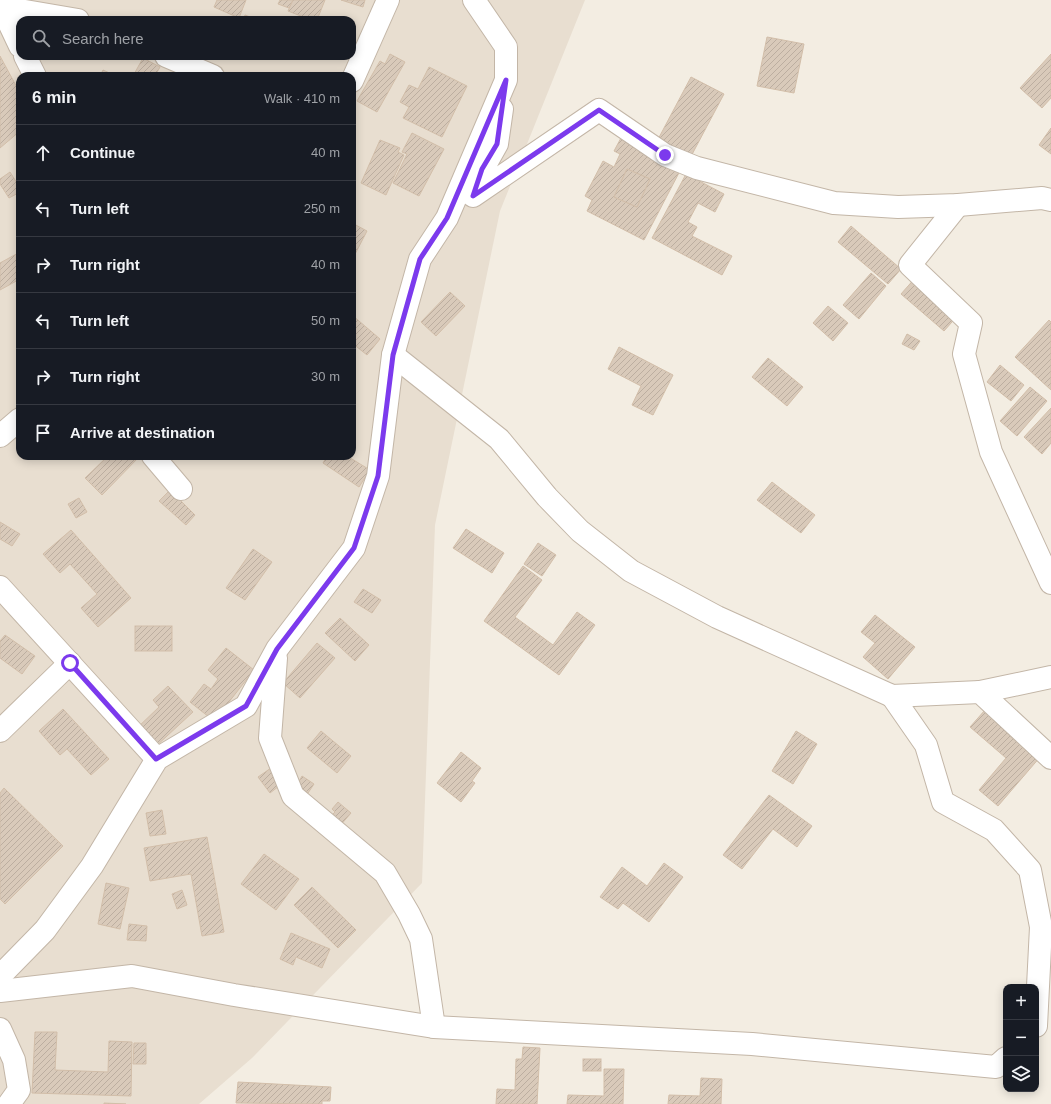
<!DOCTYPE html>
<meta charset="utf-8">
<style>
body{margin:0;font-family:Arial,sans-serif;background:#242831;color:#f1f3f6}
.controls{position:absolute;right:12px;bottom:12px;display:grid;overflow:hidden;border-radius:8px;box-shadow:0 2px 10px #0003}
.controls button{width:36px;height:36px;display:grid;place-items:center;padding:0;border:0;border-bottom:1px solid #363941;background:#171b24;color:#f1f3f6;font:20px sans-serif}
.stop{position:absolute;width:12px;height:12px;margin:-9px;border:3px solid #7c3aed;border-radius:50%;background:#fff}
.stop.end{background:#7c3aed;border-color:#fff;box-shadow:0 1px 4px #0008}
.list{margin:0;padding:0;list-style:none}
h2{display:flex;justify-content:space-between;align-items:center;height:52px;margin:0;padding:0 16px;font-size:17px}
h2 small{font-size:13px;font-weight:400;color:#9ea1a6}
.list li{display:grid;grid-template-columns:26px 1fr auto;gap:12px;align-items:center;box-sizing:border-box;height:56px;padding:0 16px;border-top:1px solid #363941}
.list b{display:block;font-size:15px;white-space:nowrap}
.list em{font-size:13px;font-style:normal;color:#9ea1a6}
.icon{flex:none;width:22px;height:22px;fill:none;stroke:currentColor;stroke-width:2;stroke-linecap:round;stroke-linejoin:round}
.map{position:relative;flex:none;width:1051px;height:1104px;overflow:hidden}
.search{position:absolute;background:#171b24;box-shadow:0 2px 10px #0003;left:16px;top:16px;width:340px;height:44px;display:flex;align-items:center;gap:10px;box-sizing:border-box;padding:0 14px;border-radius:12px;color:#9ea1a6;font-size:15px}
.panel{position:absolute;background:#171b24;box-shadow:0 2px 10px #0003;left:16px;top:72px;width:340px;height:388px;border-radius:12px}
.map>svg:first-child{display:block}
.residential{fill:#e8ded0;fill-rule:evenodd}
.building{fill:url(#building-hatch);stroke:#d2bea9;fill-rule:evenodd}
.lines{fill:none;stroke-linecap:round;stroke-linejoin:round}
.street-casing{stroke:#c3b6a7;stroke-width:24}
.street{stroke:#fff;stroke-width:22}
.route{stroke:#7c3aed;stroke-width:5}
</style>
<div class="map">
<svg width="1051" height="1104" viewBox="0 0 1051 1104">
<defs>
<pattern id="building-hatch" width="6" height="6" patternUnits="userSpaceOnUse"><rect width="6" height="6" fill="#d9caba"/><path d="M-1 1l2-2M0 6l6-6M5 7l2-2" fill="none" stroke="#bcaea0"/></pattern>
</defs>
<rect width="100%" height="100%" fill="#f3ede2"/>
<path class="residential" d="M0,0H585L500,211L435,525L422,883L252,1058L199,1104H0ZM20,20H352V56H20ZM20,76H352V456H20Z"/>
<g class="building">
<path d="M217,0H246L239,18L214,7Z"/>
<path d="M280,0H293L289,8L278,4Z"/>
<path d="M293,0H325L317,20H311L288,11Z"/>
<path d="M341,0H365L363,7Z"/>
<path d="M245,15L258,20H243Z"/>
<path d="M767,37L804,44L794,93L757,86Z"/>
<path d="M390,54L405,62L377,112L357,101L380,61L385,64Z"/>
<path d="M1051,54V98L1042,108L1020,88Z"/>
<path d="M0,56L20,93V131L0,148Z"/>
<path d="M143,58L160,67L155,76H133Z"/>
<path d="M429,67L467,86L442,137L403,118L409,107L400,102L409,85L418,89Z"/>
<path d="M103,70L116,76H100Z"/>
<path d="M691,77L724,94L688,162L655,145Z"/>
<path d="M1051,128V154L1039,145Z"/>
<path d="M412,133L444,149L419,196L393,183L407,154L402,152Z"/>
<path d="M622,136L682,167L644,240L587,211L592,200L585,196L603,161L614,167L620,154L614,151ZM627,169L650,179L637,207L614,197Z"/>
<path d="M380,140L400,148L398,152L404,155L386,195L361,183Z"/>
<path d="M627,169L650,179L637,207L614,197Z"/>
<path d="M10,172L20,188V192L9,198L0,184V179Z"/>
<path d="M686,174L724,194L715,212L698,203L688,222L697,227L692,236L732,256L722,275L652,238Z"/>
<path d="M352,223L367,231L352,260Z"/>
<path d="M851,226L901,269L888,284L838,242Z"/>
<path d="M20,252V279L0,290V263Z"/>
<path d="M871,273L886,286L859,319L843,305Z"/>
<path d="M916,277L959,314L944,331L901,294Z"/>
<path d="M450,292L465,306L436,336L421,322Z"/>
<path d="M828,306L848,323L833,341L813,323Z"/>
<path d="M352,315L380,339L367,355L352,343Z"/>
<path d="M1049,320L1051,322V390L1015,357Z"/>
<path d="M907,334L920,341L914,350L902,344Z"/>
<path d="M619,347L673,375L653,415L632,405L641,386L608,369Z"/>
<path d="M768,358L803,387L787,406L752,377Z"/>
<path d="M1000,365L1024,385L1011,401L987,382Z"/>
<path d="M1030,387L1047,401L1017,436L1000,421Z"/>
<path d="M1051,408V443L1042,454L1024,437Z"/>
<path d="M108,456H139V457L102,495L85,478Z"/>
<path d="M327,456H347L370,470L359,487L323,463Z"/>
<path d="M772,482L815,515L801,533L757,500Z"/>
<path d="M170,490L195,515L186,525L159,501Z"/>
<path d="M79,498L87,512L76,518L68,504Z"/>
<path d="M0,522L20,534L12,546L0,539Z"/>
<path d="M466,529L504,553L492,573L453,548Z"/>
<path d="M71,530L131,598L98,627L81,608L97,594L70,564L60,573L43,554Z"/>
<path d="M538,543L556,555L542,576L524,564Z"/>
<path d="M253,549L272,562L245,600L226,588Z"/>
<path d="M523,566L542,580L515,617L553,645L577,612L595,625L559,675L484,621Z"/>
<path d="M363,589L381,600L372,613L354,602Z"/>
<path d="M875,615L915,647L888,679L863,657L875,643L861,632Z"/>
<path d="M340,618L369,645L355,661L325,633Z"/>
<rect x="135" y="626" width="37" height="25"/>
<path d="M5,635L35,656L22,674L0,658V641Z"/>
<path d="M317,643L335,658L300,698L283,683Z"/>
<path d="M226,648L254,670L214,721L190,702L204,684L211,689L218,679L208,670Z"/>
<path d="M168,686L193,712L154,748L136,729L159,707L153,700Z"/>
<path d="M63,709L109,759L91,775L67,749L60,755L39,731Z"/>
<path d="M985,710L1041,756L998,806L979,790L1006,758L970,727Z"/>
<path d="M321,731L351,756L337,773L307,748Z"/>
<path d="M796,731L817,744L793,784L772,771Z"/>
<path d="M461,752L481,768L472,781L475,783L461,802L437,783Z"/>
<path d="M271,768L283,783L270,793L258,777Z"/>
<path d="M302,776L314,784L308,793L297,785Z"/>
<path d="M4,788L63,846L5,904L0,899V793Z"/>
<path d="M769,795L812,826L797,847L773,829L742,869L723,855Z"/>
<path d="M338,802L351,813L339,827L329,818L335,812L332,809Z"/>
<path d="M162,810L166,834L150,836L146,813Z"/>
<path d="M207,837L224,932L202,936L191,874L150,881L144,848Z"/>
<path d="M264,854L299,879L276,910L241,884Z"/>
<path d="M664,863L683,877L649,922L623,903L618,909L600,897L622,867L647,886Z"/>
<path d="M106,883L129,888L120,929L98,924Z"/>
<path d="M312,887L356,930L338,948L294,905Z"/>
<path d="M182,890L187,905L177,909L172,894Z"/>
<path d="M129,924L147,926L146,941L127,940Z"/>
<path d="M291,933L330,949L322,968L296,957L293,965L280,959Z"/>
<path d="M35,1032H57L55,1070L108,1072L109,1041L132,1042L131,1096L32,1093Z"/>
<path d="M134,1043H146V1064H133Z"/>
<path d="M523,1047L540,1048L537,1104H496L497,1089L515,1090L516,1059H522Z"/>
<rect x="583" y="1059" width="18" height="12"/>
<path d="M604,1069H624L623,1104H567L568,1095L604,1096Z"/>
<path d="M701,1078L722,1079L721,1104H668L669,1095L700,1096Z"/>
<path d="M238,1082L331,1087L330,1101H322V1104L236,1103Z"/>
<path d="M104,1103L126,1104H104Z"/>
</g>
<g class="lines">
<g class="street-casing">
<g id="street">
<path d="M0,4L20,46"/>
<path d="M1,7L78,20"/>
<path d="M25,56L35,76"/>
<path d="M166,56L213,76"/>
<path d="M352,81L388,0"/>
<path d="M502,109L497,144L483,169L473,196L599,110L665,155L697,168L834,203L898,207L958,205L1042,198L1051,200"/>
<path d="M958,205L910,265L971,323L964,354L991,452L1051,583"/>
<path d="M393,355L499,439L547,497L580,531L631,571L717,617L892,696L980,692L1051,758"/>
<path d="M0,436L20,419"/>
<path d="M153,456L181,489"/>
<path d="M0,587L157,759"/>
<path d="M276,658L270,738L293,796L385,873L409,914L421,939L434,1027"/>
<path d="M980,692L1051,677"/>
<path d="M892,696L926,745L943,802L994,830L1030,870L1041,927L1036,1026"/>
<path d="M0,731L70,663"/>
<path d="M0,976L45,930L92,866L157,759L246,706L277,649L354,548L378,476L393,355L420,259L447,218L506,80V47L474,0"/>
<path d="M0,991L132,976L234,995L434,1027L752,1044L996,1067L1006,1058"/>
<path d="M0,1029L14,1060L19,1090L9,1104"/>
</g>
</g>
<use href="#street" class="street"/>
</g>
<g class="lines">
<path class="route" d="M70,663L156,759L246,706L277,649L354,548L378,476L393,355L420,259L447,218L506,80L497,144L482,169L473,196L599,110L665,155"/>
</g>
</svg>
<div class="controls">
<button>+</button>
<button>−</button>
<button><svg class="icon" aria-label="layers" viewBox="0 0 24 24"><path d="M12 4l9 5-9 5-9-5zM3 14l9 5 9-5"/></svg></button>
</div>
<div class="stop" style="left:70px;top:663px"></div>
<div class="stop end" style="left:665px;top:155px"></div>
<div class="search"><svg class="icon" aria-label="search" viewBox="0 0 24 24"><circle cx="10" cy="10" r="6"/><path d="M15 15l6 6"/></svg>Search here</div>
<section class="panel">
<h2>6 min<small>Walk · 410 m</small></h2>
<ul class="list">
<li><svg class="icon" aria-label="ahead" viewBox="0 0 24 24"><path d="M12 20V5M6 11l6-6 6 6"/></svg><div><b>Continue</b></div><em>40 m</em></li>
<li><svg class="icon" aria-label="left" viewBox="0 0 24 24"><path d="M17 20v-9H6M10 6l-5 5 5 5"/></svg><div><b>Turn left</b></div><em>250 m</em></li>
<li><svg class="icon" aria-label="right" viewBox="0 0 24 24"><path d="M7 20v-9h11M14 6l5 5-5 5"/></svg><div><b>Turn right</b></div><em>40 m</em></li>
<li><svg class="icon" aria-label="left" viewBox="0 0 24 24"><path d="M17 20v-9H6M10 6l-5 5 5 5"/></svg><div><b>Turn left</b></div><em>50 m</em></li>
<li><svg class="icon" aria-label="right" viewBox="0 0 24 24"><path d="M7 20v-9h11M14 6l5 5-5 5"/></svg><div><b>Turn right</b></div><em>30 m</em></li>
<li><svg class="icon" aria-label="arrive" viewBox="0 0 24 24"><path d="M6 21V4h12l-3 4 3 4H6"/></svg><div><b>Arrive at destination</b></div></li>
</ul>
</section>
</div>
